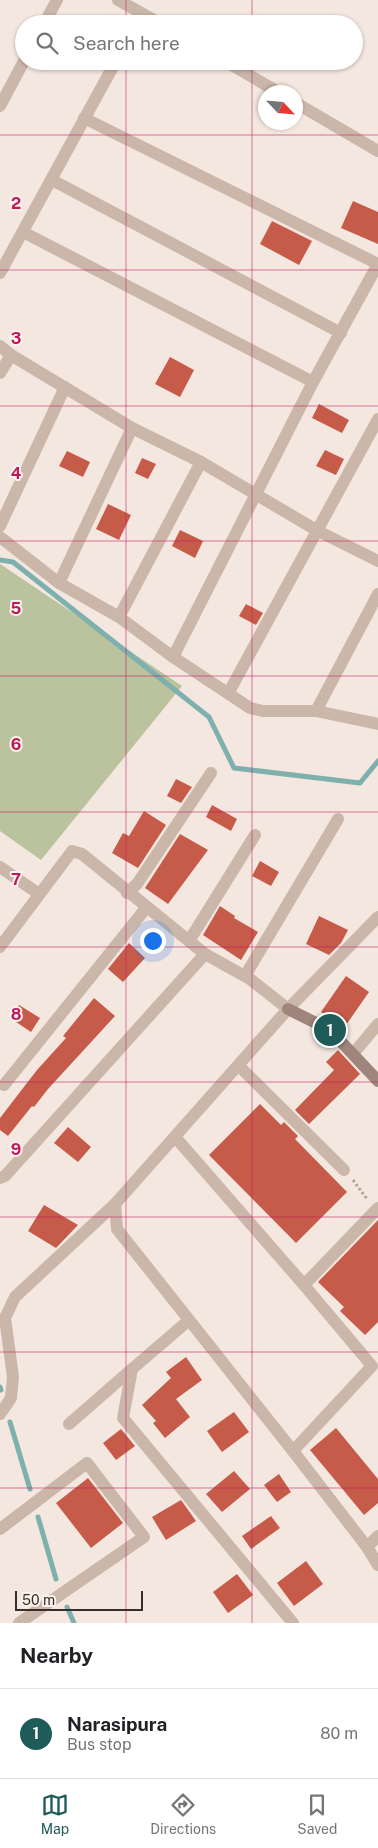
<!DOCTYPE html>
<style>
body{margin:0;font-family:"Public Sans",sans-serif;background:#f6f6f6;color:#202124}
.compass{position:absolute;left:258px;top:85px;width:45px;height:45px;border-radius:50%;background:#fff;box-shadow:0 1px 4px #0004;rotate:116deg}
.scale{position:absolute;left:15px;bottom:12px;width:128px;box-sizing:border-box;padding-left:5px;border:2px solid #392d2a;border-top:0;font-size:14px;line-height:18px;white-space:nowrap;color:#392d2a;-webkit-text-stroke:4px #faf2ec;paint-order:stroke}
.you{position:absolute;left:152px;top:940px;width:18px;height:18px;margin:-12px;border:4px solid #fff;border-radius:50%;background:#1a73e8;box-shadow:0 0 0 8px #1a73e833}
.badge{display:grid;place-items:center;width:32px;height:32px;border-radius:50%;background:#1f5b58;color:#fff;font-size:16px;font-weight:700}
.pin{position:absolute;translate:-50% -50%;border:2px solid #fff;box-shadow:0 1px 5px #0006}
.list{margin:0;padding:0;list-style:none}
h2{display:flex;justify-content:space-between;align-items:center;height:65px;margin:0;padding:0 20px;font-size:21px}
h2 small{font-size:16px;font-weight:400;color:#757577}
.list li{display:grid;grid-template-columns:32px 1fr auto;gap:15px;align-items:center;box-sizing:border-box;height:90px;padding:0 20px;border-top:1px solid #e0e0e0}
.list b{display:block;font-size:19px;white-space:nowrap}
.list p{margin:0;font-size:16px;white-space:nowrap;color:#757577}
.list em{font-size:16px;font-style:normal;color:#757577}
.icon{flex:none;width:28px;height:28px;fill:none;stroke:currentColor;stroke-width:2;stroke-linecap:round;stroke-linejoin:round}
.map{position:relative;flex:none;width:378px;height:1623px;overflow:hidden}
.search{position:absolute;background:#fff;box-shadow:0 1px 4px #0004;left:15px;right:15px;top:15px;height:55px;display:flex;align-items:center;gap:12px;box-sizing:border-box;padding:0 18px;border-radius:28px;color:#757577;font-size:19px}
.sheet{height:155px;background:#fff}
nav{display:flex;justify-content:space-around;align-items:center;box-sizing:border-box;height:70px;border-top:1px solid #e0e0e0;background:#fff;font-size:14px;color:#757577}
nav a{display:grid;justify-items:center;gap:2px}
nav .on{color:#1f5b58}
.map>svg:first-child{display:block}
.green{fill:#bac29e}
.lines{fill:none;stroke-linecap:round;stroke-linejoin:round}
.stream{stroke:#7eb0ad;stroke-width:5}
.building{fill:#c65b4a}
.path{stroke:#b7a095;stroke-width:3;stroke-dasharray:2.5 2.5;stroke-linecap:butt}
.street{stroke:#cbb6aa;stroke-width:12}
.secondary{stroke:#9f857c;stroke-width:12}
.grid{fill:none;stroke:#c2185b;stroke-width:1;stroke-opacity:0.55}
.grid-label{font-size:16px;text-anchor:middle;font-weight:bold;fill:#c2185b;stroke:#faf2ec;stroke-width:4;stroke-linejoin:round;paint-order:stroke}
</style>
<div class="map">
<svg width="378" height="1623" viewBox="0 0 378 1623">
<rect width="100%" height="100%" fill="#f3e7df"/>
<path class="green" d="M0,564L182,686L41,860L0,831Z"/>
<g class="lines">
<g class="stream">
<path d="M0,560L13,562L209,717L234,768L360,783L378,761"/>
<path d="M0,1387L1,1390"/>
<path d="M10,1422L30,1489"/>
<path d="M38,1517L56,1579"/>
<path d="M67,1607L74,1623"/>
</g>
</g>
<g class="building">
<path d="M353,201L378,212V244L341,228Z"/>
<path d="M272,221L312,241L299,265L260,244Z"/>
<path d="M170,357L194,370L180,397L155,384Z"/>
<path d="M319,404L349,420L342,433L312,418Z"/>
<path d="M325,450L344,459L336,475L316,466Z"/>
<path d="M67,451L90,462L83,477L59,466Z"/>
<path d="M142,458L156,464L148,479L135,473Z"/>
<path d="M108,504L131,515L119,540L96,529Z"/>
<path d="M180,530L203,541L195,558L172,546Z"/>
<path d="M246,604L263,613L256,625L239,616Z"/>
<path d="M176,779L192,787L181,803L167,796Z"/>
<path d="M212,805L237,819L231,831L206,817Z"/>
<path d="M144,811L166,825L138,868L112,853L123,833L129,836Z"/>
<path d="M180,834L208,850L168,904L145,888Z"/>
<path d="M260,861L279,872L271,886L252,876Z"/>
<path d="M220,906L235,916L234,918L258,932L241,960L203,935Z"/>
<path d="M319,916L348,930L341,943L329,955L306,944Z"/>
<path d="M129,943L145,958L123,982L108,969Z"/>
<path d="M346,976L369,992L344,1028L321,1012Z"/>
<path d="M94,998L115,1016L48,1089L34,1107L32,1106L8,1136L0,1130V1118L37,1070L66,1038L63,1036Z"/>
<path d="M19,1005L40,1018L31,1032L10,1018Z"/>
<path d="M338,1050L360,1074L309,1124L295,1110L334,1070L326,1062Z"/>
<path d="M260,1104L281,1125L284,1122L298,1136L295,1139L347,1192L296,1243L209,1155Z"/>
<path d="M68,1127L91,1147L78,1162L54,1143Z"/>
<path d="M44,1205L78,1225L56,1248L28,1231Z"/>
<path d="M378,1220V1322L365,1335L340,1311L344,1307L318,1282Z"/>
<path d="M186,1357L202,1380L176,1399L190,1417L165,1438L153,1423L156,1421L142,1405L171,1378L166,1372Z"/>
<path d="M234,1412L249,1432L222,1452L207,1431Z"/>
<path d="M336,1428L378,1479V1503L364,1515L310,1450Z"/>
<path d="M121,1429L135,1446L116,1460L103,1443Z"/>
<path d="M234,1471L250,1489L222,1512L206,1494Z"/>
<path d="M279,1474L291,1492L277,1502L264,1485Z"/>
<path d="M88,1478L123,1523L91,1548L56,1503Z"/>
<path d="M181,1500L196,1521L166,1540L152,1517Z"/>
<path d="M271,1516L280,1528L251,1549L242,1536Z"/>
<path d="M306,1561L323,1584L294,1606L277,1583Z"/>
<path d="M237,1574L253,1595L228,1613L213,1592Z"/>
</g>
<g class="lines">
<path class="path" d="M353,1180L367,1199"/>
<g class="street">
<path d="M118,0L161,24"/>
<path d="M44,24L57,0"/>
<path d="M225,61L278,92"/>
<path d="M296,103L378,151"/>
<path d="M0,106L24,61"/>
<path d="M84,118L378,264"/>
<path d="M52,180L341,333"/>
<path d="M23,232L313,382"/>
<path d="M0,273L116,61"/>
<path d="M0,346L11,355L132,428L201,462L318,531L378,561"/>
<path d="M0,373L11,355"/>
<path d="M0,526L65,387"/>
<path d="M0,537L59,583L119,617L173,657L250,708L263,711H316L378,724"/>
<path d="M59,583L132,428"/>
<path d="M119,617L201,462"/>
<path d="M173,657L313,382L378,264"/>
<path d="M229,692L378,419"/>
<path d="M316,711L378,594"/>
<path d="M0,867L39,894"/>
<path d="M127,893L137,884L211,773"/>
<path d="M189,941L255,835"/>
<path d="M0,947L72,851L82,854L205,954L250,979L288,1009L115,1204L117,1229L293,1451L367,1547L378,1565"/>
<path d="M245,976L338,819"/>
<path d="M288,1009L378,917"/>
<path d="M353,1054L378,1024"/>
<path d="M239,1066L344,1170"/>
<path d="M4,1085L146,908"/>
<path d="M176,1138L304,1285L378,1208"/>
<path d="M0,1178L5,1176L205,954"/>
<path d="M188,1321L132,1369L123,1418L293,1623"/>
<path d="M0,1414L11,1398L13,1377L5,1318L15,1297L115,1204"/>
<path d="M69,1424L132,1369"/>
<path d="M293,1451L372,1366L304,1285"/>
<path d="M0,1529L87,1463L144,1537L19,1623"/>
<path d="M367,1547L378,1536"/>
</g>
<path class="secondary" d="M288,1009L330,1030L378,1081"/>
</g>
<path class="grid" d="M126,0V24M252,0V24M126,61V1623M252,61V1623M0,135H378M0,270H378M0,406H378M0,541H378M0,676H378M0,812H378M0,947H378M0,1082H378M0,1217H378M0,1352H378M0,1488H378"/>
<g class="grid-label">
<text x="16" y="209">2</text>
<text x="16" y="344">3</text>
<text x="16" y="479">4</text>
<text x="16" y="614">5</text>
<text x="16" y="750">6</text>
<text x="16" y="885">7</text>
<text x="16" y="1020">8</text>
<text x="16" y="1155">9</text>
</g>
</svg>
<svg class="compass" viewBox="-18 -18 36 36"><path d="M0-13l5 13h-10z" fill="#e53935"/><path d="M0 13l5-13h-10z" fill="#757577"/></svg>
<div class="scale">50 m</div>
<div class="you"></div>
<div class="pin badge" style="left:330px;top:1030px">1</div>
<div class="search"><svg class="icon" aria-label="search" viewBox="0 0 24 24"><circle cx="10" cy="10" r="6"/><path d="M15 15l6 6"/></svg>Search here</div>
</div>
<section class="sheet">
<h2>Nearby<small></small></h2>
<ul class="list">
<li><span class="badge">1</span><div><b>Narasipura</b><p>Bus stop</p></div><em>80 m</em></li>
</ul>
</section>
<nav>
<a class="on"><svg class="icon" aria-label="map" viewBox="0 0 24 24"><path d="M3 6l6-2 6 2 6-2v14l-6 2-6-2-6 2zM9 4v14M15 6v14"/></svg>Map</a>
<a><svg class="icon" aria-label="directions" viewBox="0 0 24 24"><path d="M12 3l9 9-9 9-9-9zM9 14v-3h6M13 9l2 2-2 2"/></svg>Directions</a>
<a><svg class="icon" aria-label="saved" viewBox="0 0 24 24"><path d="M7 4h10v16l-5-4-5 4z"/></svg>Saved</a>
</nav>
